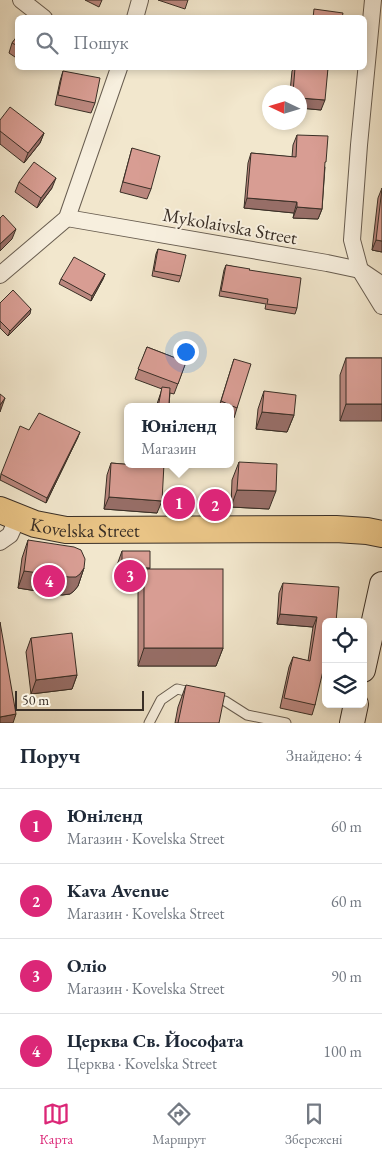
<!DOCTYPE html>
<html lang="uk">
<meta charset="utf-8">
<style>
body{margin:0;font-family:"EB Garamond",serif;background:#f2f2f3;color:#1f2937}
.controls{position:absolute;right:15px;bottom:15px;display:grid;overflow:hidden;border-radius:8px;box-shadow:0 2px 8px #0003}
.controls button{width:45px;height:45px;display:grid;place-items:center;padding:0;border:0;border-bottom:1px solid #e0e1e3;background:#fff;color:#1f2937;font:25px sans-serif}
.compass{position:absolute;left:262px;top:85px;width:45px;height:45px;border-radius:50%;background:#fff;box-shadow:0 2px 8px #0003;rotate:274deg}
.scale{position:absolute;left:15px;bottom:12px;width:129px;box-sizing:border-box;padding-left:5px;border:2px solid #3a2f26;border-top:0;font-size:14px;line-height:18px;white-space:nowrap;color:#3a2f26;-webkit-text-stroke:4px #f7efde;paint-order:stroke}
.you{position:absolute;left:185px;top:351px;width:18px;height:18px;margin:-12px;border:4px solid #fff;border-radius:50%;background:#1a73e8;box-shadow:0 0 0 8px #1a73e833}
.badge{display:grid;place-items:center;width:32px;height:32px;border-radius:50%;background:#db2777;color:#fff;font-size:16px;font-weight:700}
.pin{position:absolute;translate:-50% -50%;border:2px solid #fff;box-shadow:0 1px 5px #0006}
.popup{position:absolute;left:124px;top:403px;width:110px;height:65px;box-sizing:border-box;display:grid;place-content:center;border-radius:8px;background:#fff;filter:drop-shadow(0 1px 4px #0005);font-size:16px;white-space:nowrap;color:#747a83}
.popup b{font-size:19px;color:#1f2937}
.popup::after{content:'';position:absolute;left:50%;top:100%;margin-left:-10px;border:10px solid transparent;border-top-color:#fff}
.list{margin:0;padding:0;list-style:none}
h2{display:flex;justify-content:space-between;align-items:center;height:65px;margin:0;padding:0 20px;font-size:21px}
h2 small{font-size:16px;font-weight:400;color:#747a83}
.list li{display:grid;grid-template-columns:32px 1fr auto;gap:15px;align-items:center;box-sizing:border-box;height:75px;padding:0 20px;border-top:1px solid #e0e1e3}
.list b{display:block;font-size:19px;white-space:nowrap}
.list p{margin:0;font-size:16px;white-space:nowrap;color:#747a83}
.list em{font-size:16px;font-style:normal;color:#747a83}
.icon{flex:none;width:28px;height:28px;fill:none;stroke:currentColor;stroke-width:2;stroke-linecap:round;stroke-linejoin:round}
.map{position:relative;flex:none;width:382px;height:723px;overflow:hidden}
.search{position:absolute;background:#fff;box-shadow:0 2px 8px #0003;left:15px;right:15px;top:15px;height:55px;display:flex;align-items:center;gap:12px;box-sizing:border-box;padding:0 18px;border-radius:8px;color:#747a83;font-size:19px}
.sheet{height:365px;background:#fff}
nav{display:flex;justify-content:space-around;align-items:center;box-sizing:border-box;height:70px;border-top:1px solid #e0e1e3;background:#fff;font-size:14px;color:#747a83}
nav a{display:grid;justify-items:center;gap:2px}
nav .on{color:#db2777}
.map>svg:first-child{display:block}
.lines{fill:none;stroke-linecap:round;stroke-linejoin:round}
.lane-casing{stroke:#685d50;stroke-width:11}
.street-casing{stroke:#685d50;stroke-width:18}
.secondary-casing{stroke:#3a2f26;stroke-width:26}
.primary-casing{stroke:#3a2f26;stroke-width:28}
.lane{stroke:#f7efde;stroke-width:9}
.street{stroke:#f7efde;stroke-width:16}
.secondary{stroke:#f7efde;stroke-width:24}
.primary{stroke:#e9c486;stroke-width:26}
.wall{fill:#ba877e;stroke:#3a2f26}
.shaded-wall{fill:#976e67;stroke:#3a2f26}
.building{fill:#d89d93;stroke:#3a2f26}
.labels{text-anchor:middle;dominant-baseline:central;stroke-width:4;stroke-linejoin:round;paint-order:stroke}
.street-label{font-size:19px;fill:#3a2f26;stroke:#f7efde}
</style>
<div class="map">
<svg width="382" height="723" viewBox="0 0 382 723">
<rect width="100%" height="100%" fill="#f2e7cd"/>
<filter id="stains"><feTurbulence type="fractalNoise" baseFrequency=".004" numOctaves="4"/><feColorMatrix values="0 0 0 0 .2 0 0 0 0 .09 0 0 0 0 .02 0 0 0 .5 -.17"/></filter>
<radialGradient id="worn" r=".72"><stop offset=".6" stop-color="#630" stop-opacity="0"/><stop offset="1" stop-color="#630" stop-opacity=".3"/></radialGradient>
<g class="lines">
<g class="lane-casing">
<g id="lane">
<path d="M214,698L225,701L247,715L286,723"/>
<path d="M149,723L161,700L177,689L194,693"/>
</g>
</g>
<g class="street-casing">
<g id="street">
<path d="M21,0L44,18"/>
<path d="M373,0L359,145L352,240L360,270L382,306"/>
<path d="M135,18L140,0"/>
<path d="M67,218L327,263L360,270L382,285"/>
<path d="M0,275L67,218L119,68"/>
<path d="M0,542L10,535L18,517"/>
</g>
</g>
<g class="secondary-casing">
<g id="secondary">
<path d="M363,670L382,584"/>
<path d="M352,723L356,704"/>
</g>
</g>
<g class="primary-casing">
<g id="primary">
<path id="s1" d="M0,510L35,524L66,530L336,529L367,531L382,534"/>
</g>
</g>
<use href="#lane" class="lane"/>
<use href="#street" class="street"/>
<use href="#secondary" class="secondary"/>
<use href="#primary" class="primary"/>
</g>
<g class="wall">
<path d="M85,0H102L99,7Z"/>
<path d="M158,0H188L185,9Z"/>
<path d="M18,35V59L9,53L12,43Z"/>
<path d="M294,68H328L321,110L300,108V92H290L292,71Z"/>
<path d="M63,71L95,103L91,113L55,105L60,81Z"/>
<path d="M0,120L44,133L40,143L24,163L0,144Z"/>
<path d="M297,135L325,167L322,209L318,219L293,218L294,213L244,208L248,163L251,153L292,157L293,145Z"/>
<path d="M132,148L151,189L147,199L120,192Z"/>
<path d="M19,182L52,188L37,208L15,192Z"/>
<path d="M382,188V252L372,250L378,198Z"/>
<path d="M158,249L181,276L179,282L152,276L156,254Z"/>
<path d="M226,265L249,270L297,308L295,314L265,309L266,304L219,296L224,270Z"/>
<path d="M105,274L103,279L91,301L59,284L61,279Z"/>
<path d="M0,303L30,314L8,336L0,328Z"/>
<path d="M147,347L186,362L174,394L170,393L169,404L183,407H156L162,389L135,379Z"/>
<path d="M346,358H382L340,421V375Z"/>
<path d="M234,359L237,408L234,418L230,416V407H219Z"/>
<path d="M264,391L294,415L287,432L256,429L258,409Z"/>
<path d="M29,430L78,437L46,503L0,480L1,474Z"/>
<path d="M239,462L269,509L231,507L232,480Z"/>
<path d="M111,463L144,466V464H164L157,513L104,509L107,475Z"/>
<path d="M28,540L84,568L78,586L74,591L70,594L62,595L18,588L22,558Z"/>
<path d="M122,551L150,569L223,648L216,666H138V585H116V568Z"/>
<path d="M283,583L326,622L315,705L312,715L280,708L289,667L293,657L308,661L313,627L277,624L279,593Z"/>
<path d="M31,638L77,675L72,689L31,694L26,652Z"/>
<path d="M186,685L219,723H175L178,707Z"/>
</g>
<g class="shaded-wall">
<path d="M300,98L325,100L321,110L300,108Z"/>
<path d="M44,133L40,143L24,163L28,153Z"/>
<path d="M56,178L52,188L37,208L41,198Z"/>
<path d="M247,198L297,202L294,213L244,208Z"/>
<path d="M297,207L322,209L318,219L293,218Z"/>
<path d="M16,229L12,239L0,251V244Z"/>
<path d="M376,240L382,241V252L372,250Z"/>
<path d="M105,274L103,279L91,301L92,296Z"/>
<path d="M31,309L30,314L8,336L10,331Z"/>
<path d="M5,398L0,412V405Z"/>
<path d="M346,404H382V421H340Z"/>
<path d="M262,412L294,415L287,432L256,429Z"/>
<path d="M80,432L78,437L46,503L47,498Z"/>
<path d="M237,490L276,491L269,509L231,507Z"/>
<path d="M109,497L162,501L157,513L104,509Z"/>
<path d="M122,567L150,568L144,584V569L138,585H116Z"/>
<path d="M84,568L78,586L74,591L70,594L62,595L18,588L24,571Z"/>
<path d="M280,614L317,617L313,627L277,624Z"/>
<path d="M144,648H223L216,666H138Z"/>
<path d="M77,675L72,689L31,694L36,680Z"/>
<path d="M16,714L13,723H0V717Z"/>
</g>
<g class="building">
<path d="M314,9L343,13L342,18H313Z"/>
<path d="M18,35V46L12,43Z"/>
<path d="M295,68H328L325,100L300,98V92H293Z"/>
<path d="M63,71L100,78L95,103L58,95Z"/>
<path d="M10,107L44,133L28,153L0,131V120Z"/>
<path d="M297,135L328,136L326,162H325L322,209L297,207V202L247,198L251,153L296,157Z"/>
<path d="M132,148L160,156L151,189L123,182Z"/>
<path d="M34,162L56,178L41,198L19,182Z"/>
<path d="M382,188V241L376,240Z"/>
<path d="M3,215L16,229L0,244V218Z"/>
<path d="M158,249L186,255L181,276L154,271Z"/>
<path d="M74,257L105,274L92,296L61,279Z"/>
<path d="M226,265L250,269L249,270L301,278L297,308L267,304L268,299L221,291Z"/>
<path d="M13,290L31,309L10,331L0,321V303Z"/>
<path d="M147,347L186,362L178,384L138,369Z"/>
<rect x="346" y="358" width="36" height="46"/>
<path d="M234,359L251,364L237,408L221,401Z"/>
<path d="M162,387L170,388L169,404L183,407H158Z"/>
<path d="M264,391L296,395L294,415L262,412Z"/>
<path d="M0,394L5,398L0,405Z"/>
<path d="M39,413L80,432L47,498L1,474L20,426L29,430Z"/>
<path d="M239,462L277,464L276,491L237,490Z"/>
<path d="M111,463L148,466V464H164L162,501L109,497Z"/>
<path d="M28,540L74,547L81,550L85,559L84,568L80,574L76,577H69L24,571Z"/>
<path d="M122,551H150V568L122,567Z"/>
<rect x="144" y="569" width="79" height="79"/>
<path d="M283,583L339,587L336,622H326V658L315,705L284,698L293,657L310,661L317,617L280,614Z"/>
<path d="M0,622L16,714L0,717Z"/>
<path d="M72,633L77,675L36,680L31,638Z"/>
<path d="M186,685L225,693L219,723H178Z"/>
</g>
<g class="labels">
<g class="street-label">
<text transform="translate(230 226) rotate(10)">Mykolaivska Street</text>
<text stroke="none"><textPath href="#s1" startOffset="88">Kovelska Street</textPath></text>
</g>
</g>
<rect width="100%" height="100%" filter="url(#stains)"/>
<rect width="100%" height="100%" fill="url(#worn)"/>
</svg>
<div class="controls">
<button><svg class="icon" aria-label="locate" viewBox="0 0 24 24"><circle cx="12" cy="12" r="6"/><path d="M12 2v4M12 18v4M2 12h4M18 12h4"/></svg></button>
<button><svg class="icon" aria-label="layers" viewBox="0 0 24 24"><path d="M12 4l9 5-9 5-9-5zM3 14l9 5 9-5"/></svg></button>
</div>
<svg class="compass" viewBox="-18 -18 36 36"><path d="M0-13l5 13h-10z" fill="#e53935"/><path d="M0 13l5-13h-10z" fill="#747a83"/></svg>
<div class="scale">50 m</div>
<div class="you"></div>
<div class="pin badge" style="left:179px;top:503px">1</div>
<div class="popup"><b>Юніленд</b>Магазин</div>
<div class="pin badge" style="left:215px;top:505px">2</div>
<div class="pin badge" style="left:130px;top:576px">3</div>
<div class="pin badge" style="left:49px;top:581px">4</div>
<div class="search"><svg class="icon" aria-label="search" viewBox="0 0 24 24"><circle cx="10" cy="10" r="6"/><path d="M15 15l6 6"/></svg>Пошук</div>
</div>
<section class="sheet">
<h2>Поруч<small>Знайдено: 4</small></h2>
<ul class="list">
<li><span class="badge">1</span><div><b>Юніленд</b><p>Магазин · Kovelska Street</p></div><em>60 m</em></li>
<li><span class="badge">2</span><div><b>Kava Avenue</b><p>Магазин · Kovelska Street</p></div><em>60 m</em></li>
<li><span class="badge">3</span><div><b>Оліо</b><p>Магазин · Kovelska Street</p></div><em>90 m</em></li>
<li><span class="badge">4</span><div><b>Церква Св. Йософата</b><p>Церква · Kovelska Street</p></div><em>100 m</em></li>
</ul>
</section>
<nav>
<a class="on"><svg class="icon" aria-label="map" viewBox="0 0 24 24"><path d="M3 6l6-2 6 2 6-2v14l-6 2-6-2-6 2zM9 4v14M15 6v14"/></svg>Карта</a>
<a><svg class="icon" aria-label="directions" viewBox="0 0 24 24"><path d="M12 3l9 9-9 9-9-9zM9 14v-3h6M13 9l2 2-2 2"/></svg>Маршрут</a>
<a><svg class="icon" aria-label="saved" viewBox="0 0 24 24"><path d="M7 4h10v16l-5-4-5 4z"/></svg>Збережені</a>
</nav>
